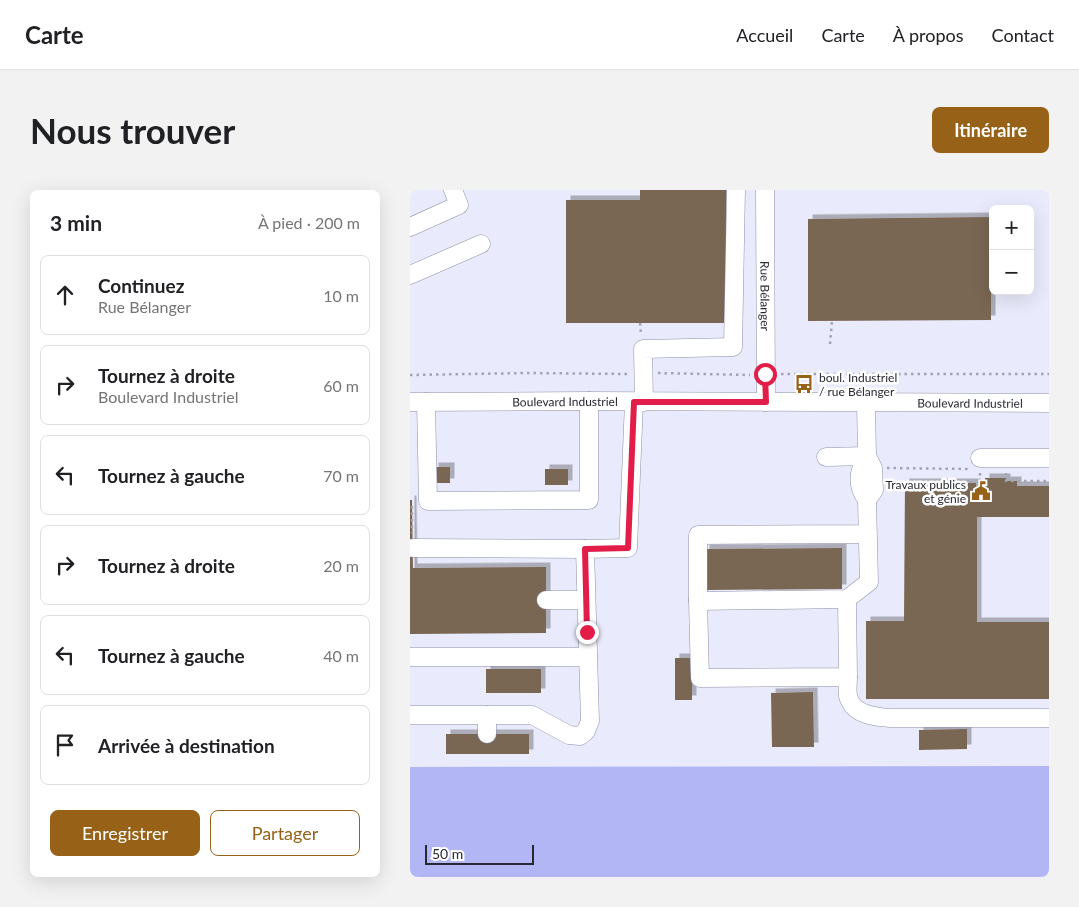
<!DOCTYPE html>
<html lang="fr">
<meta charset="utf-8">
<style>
body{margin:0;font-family:Lato,sans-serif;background:#f2f2f2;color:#202124}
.controls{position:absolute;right:15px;top:15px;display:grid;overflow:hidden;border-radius:8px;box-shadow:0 5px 20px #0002}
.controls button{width:45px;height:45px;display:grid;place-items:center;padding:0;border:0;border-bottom:1px solid #e0e0e0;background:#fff;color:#202124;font:25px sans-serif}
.scale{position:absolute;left:15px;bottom:12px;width:109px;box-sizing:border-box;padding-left:5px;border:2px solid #272832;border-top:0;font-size:14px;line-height:18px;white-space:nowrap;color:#272832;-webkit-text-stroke:4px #fff;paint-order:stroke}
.stop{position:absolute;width:15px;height:15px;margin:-11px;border:4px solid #e11d48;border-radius:50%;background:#fff}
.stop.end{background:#e11d48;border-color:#fff;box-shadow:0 1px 5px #0008}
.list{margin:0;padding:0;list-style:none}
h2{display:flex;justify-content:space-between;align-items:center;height:65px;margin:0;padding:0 20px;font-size:21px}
h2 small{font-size:16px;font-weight:400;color:#757577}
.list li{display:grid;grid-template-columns:32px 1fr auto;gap:15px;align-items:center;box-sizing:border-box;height:80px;margin:0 10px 10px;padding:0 10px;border:1px solid #e0e0e0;border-radius:8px}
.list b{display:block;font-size:19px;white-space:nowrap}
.list p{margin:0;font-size:16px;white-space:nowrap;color:#757577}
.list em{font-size:16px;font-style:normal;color:#757577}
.actions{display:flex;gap:10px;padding:15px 20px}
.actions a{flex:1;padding:11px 0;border:1px solid #976218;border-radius:8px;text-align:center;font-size:18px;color:#976218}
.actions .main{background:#976218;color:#fff}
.icon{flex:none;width:28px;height:28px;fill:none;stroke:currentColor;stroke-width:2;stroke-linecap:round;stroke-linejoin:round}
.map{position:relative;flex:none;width:639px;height:687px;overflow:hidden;border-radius:8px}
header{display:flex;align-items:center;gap:30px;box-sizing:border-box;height:70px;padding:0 25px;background:#fff;border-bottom:1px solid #e0e0e0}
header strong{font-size:24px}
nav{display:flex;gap:28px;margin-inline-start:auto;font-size:18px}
.intro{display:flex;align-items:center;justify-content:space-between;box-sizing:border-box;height:120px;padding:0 30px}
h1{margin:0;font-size:35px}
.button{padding:12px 22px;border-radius:8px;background:#976218;color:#fff;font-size:18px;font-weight:700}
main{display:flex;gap:30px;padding:0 30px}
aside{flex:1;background:#fff;border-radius:8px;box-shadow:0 5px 20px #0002}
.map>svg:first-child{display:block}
.green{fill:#b3b6f4}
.building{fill:#796653;filter:url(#shadow)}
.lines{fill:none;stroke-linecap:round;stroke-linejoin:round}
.minor-casing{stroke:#8e90aa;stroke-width:19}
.path{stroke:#a2a3b2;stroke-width:2.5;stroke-dasharray:2.5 4;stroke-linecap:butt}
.minor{stroke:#fff;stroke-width:18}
.route{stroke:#e11d48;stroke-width:6}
.labels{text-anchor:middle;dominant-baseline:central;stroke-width:5;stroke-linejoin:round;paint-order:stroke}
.street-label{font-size:12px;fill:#272832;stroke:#fff}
.poi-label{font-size:12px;fill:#272832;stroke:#fff;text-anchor:start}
</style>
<header>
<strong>Carte</strong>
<nav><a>Accueil</a><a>Carte</a><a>À propos</a><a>Contact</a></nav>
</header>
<div class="intro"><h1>Nous trouver</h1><a class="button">Itinéraire</a></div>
<main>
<aside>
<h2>3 min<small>À pied · 200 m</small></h2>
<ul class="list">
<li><svg class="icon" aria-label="ahead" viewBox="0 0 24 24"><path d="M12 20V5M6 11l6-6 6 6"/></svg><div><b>Continuez</b><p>Rue Bélanger</p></div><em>10 m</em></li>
<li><svg class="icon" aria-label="right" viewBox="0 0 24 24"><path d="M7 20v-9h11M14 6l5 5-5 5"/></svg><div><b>Tournez à droite</b><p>Boulevard Industriel</p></div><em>60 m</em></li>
<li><svg class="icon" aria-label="left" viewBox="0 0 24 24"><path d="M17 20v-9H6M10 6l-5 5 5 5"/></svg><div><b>Tournez à gauche</b></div><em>70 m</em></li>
<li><svg class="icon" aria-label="right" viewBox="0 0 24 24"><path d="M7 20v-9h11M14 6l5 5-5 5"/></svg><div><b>Tournez à droite</b></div><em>20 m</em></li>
<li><svg class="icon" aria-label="left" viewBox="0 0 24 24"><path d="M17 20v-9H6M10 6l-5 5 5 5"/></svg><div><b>Tournez à gauche</b></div><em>40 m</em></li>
<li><svg class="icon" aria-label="arrive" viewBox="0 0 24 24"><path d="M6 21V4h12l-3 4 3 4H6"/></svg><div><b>Arrivée à destination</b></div></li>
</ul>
<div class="actions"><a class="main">Enregistrer</a><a>Partager</a></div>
</aside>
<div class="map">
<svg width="639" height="687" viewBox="0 0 639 687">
<defs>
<filter id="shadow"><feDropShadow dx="4.5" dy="-4.5" stdDeviation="0" flood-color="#0004"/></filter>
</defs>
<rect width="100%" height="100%" fill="#e9eafb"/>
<path class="green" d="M639,576V687H0V577Z"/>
<g class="building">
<path d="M230,0H316V133H156V10H230Z"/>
<path d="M581,27V130L398,131V29Z"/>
<rect x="24" y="277" width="16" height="16"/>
<rect x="135" y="279" width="23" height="16"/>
<path d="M575,288H596V291H607V296H639V327H567V432H639V509H456V431H494L495,293H566V296H575Z"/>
<path d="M0,310H2L3,378L136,377V443L0,444Z"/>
<path d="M432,358V399L295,400V359Z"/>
<rect x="265" y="468" width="17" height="42"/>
<rect x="76" y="479" width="55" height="24"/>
<path d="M403,502L404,557H362L361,503Z"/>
<path d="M557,539V559L509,560V540Z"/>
<rect x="36" y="544" width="83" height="20"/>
</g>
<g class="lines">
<g class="minor-casing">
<g id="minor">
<path id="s1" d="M355,0L356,212"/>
<path d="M0,37L49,15L43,0"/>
<path d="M0,85L71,54"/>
<path id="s2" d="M0,212L179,211L639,213"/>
<path d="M16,212L18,311L179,310V211"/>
<path d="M234,212L233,159L323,157L326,0"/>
<path d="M456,213L457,266L463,278L464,300L457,310C446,295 448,282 457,266"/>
<path d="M416,267L457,266"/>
<path d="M570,268H639"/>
<path d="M457,310L459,392L437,409L288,411V345L458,344"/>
<path d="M3,358L175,359"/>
<path d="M136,410H176"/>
<path d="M288,411L290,488L438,487L437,409"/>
<path d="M0,467H178"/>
<path d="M438,487C438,494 436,505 440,511C446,525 466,527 480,528H639"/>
<path d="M0,525H122L159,545L170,546L176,541L180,531L175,359L218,358L224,212"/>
<path d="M77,525V544"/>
</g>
</g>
<g class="path">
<path d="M230,133L231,144"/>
<path d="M420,154L422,131"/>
<path d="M248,183L340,185"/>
<path d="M371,184H639"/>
<path d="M0,185L117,183L218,184"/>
<path d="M477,278L559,279"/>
<path d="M570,283V296"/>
<path d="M596,283V291H639"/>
<path d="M2,316V343"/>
</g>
<use href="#minor" class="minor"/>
</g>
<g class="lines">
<path class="route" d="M177,442L175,359L218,358L224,212H356L355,184"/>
</g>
<defs>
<g id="bus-bare" transform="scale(1.5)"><path d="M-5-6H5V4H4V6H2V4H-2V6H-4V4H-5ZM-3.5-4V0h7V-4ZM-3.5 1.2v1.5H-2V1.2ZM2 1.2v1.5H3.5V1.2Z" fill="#976218" stroke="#fff" stroke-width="2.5" paint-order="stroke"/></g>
<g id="civic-bare" transform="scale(1.5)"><path d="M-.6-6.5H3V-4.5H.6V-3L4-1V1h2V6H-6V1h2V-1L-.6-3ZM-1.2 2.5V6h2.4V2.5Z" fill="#976218" stroke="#fff" stroke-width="2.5" paint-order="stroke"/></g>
</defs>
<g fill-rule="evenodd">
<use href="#bus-bare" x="394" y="194"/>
<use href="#civic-bare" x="571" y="301"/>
</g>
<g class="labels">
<g class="street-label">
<text stroke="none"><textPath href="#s1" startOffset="106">Rue Bélanger</textPath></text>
<text stroke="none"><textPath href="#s2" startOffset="155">Boulevard Industriel</textPath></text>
<text stroke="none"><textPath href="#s2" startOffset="560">Boulevard Industriel</textPath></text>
</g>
<g class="poi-label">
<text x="409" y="187">boul. Industriel<tspan x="409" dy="14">/ rue Bélanger</tspan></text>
<text x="556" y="294" text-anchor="end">Travaux publics<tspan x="556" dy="14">et génie</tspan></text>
</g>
</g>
</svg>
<div class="controls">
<button>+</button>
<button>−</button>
</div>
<div class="scale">50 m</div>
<div class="stop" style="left:355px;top:184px"></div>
<div class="stop end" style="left:177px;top:442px"></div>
</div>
</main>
